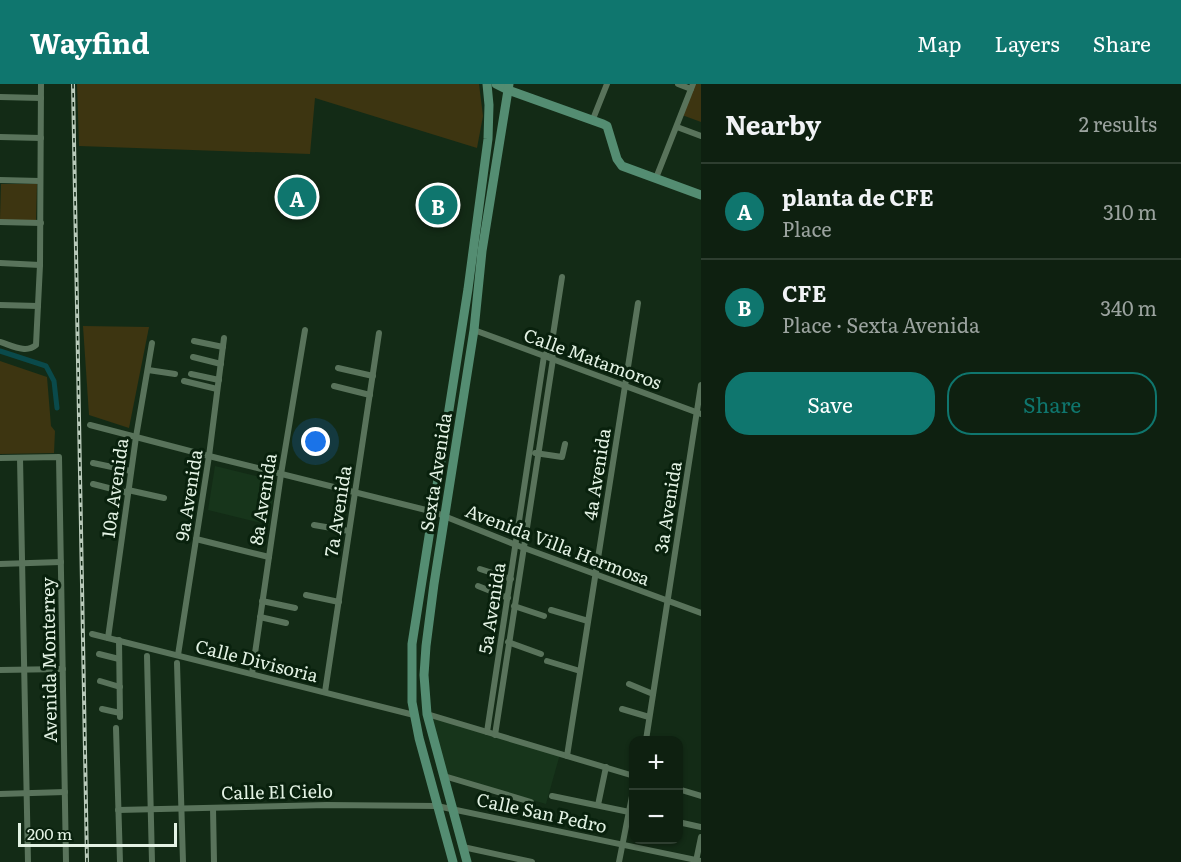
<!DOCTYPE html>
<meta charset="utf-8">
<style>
body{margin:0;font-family:Literata,serif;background:#172819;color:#f1f3f6}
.controls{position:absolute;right:18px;bottom:18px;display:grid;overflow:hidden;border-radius:12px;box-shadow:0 2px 4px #0004}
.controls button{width:54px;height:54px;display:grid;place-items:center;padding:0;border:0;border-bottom:2px solid #2e3e30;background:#0e2010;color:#f1f3f6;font:30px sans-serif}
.scale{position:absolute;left:18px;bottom:15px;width:159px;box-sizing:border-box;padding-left:6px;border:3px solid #e3f2e4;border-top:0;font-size:16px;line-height:21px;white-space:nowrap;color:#e3f2e4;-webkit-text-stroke:4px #09210d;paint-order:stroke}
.you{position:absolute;left:316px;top:358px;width:21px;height:21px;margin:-15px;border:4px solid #fff;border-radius:50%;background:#1a73e8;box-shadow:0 0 0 9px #1a73e833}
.badge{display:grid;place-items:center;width:39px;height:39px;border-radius:50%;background:#0f766e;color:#fff;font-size:20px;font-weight:700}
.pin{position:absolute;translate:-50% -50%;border:3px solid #fff;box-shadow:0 2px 6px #0006}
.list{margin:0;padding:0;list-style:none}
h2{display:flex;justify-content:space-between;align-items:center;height:78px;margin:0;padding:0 24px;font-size:26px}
h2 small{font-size:20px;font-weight:400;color:#9ba39f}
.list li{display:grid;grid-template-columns:39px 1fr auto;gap:18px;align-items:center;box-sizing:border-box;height:96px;padding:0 24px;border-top:2px solid #2e3e30}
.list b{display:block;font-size:22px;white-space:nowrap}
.list p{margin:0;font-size:20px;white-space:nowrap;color:#9ba39f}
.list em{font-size:20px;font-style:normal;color:#9ba39f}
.actions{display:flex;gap:12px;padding:18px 24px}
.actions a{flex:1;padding:14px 0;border:2px solid #0f766e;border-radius:24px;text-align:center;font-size:21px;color:#0f766e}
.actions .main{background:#0f766e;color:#fff}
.map{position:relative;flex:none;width:701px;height:778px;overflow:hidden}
header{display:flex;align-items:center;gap:36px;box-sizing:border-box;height:84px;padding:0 30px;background:#0f766e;color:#fff}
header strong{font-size:28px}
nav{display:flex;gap:33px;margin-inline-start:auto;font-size:21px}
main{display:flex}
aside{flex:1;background:#0e2010}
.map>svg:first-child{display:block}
.built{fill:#17351b}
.green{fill:#3d3511}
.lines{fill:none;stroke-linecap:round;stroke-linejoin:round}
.canal{stroke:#0a4a4b;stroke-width:5}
.street{stroke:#59735b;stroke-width:6}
.secondary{stroke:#548d72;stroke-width:9}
.rail-casing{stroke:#b9caba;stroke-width:4}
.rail{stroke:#09210d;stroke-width:1.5;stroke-dasharray:4.5;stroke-linecap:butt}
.labels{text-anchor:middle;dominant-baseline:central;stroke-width:6;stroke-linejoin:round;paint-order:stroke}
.street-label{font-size:18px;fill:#e3f2e4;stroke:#09210d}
</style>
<header>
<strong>Wayfind</strong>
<nav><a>Map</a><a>Layers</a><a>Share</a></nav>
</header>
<main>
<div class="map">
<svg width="701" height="778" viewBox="0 0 701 778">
<rect width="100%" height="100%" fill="#132b16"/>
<g class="built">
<path d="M215,382L276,397L269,441L208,426Z"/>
<path d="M427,630L560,670L546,720L443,690Z"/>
</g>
<g class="green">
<path d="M77,0H479L483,32L477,64L315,14L310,70L79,62Z"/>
<path d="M695,0H701V38L682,31Z"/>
<path d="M1,100H37L36,137L0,136Z"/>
<path d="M83,242L149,243L129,344L89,331Z"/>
<path d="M0,277L47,293L51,342L55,347L54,369L0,370Z"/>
</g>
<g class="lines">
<path class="canal" d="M0,267L46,282L54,297L57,324"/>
<g class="street">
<path d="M678,0L691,5"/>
<path d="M0,13L41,14"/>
<path d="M593,35L607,0"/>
<path d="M677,43L701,52"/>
<path d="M0,53L41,54"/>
<path d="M656,94L693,0"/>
<path d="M0,96L40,97"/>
<path d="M0,138L41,139"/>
<path d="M0,179L40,181"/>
<path d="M0,221L38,222"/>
<path d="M474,246L701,330"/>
<path d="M194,257L223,263"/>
<path d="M0,258C11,261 26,270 36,261L40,181L41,0"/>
<path d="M193,273L221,280"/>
<path d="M338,284L373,292"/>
<path d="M148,286L175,290"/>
<path d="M191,290L219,296"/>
<path d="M184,297L217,305"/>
<path d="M334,302L370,311"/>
<path d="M90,341L209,372L434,428L516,461L701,529"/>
<path d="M535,369L562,373L565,360"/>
<path d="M0,374L59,373L66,778"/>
<path d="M20,374L28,778"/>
<path d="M93,379L131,387"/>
<path d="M93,400L128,409"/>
<path d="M128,406L164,414"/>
<path d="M314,441L349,447"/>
<path d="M196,455L269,473"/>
<path d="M0,480L61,478"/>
<path d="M480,485L511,495"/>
<path d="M478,502L508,514"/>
<path d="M306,511L339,518"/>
<path d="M262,517L295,524"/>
<path d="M514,522L544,532"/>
<path d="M551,526L588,537"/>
<path d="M260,533L286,539"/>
<path d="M92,550L414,631"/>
<path d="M108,554L136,353L152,259"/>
<path d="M119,556L120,633"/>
<path d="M508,558L541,570"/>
<path d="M99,570L119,575"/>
<path d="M178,571L209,372L224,254"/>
<path d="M147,572L152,778"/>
<path d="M547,577L580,587"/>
<path d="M177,579L183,778"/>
<path d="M0,586L63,585"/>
<path d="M252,590L281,390L305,246"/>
<path d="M100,597L120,603"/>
<path d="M629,600L653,610"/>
<path d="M325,608L379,249"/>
<path d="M102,625L120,629"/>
<path d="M622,625L649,633"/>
<path d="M427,630L634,692"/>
<path d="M116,644L120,778"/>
<path d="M487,648L544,272L551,264"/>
<path d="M495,651L553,275L551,264L562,193"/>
<path d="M646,656L701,301"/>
<path d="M567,672L638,219"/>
<path d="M444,692L531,718"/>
<path d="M678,705L701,712"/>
<path d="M0,710L65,708"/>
<path d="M552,712L634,729"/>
<path d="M598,721L606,683"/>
<path d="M213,724L214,778"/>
<path d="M118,726L327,721L437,722L701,777"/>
<path d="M678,738L701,743"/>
<path d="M463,763L532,778"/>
<path d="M696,777L701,753"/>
<path d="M619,778L634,702"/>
</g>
<g class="secondary">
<path d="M496,0L508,6L603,40L607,42L617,75L622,82L701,111"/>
<path d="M453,778L419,654L412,618V560L468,205L488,55L489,21L487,0"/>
<path d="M467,778L427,630L424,591L426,562L434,500L474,246L482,167L509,0"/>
</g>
<g class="rail-casing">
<path id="rail" d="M73,0L87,778"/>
</g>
<use href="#rail" class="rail"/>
</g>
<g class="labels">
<g class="street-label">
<text transform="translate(593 274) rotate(20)">Calle Matamoros</text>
<text transform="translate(435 388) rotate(-81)">Sexta Avenida</text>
<text transform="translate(596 390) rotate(-81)">4a Avenida</text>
<text transform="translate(114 404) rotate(-82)">10a Avenida</text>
<text transform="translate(188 411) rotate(-81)">9a Avenida</text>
<text transform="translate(262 415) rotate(-81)">8a Avenida</text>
<text transform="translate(667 423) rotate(-81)">3a Avenida</text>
<text transform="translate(337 427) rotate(-81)">7a Avenida</text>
<text transform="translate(558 460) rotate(21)">Avenida Villa Hermosa</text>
<text transform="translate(491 524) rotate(-81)">5a Avenida</text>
<text transform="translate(48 576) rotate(-91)">Avenida Monterrey</text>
<text transform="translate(257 576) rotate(14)">Calle Divisoria</text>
<text transform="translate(277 707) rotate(-1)">Calle El Cielo</text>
<text transform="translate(542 728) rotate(12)">Calle San Pedro</text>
</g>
</g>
</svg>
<div class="controls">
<button>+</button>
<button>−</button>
</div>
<div class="scale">200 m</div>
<div class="you"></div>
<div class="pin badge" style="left:297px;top:113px">A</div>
<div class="pin badge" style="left:438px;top:121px">B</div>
</div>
<aside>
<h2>Nearby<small>2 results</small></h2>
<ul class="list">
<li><span class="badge">A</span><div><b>planta de CFE</b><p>Place</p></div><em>310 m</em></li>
<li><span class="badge">B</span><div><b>CFE</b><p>Place · Sexta Avenida</p></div><em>340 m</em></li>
</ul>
<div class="actions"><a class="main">Save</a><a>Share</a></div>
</aside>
</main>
